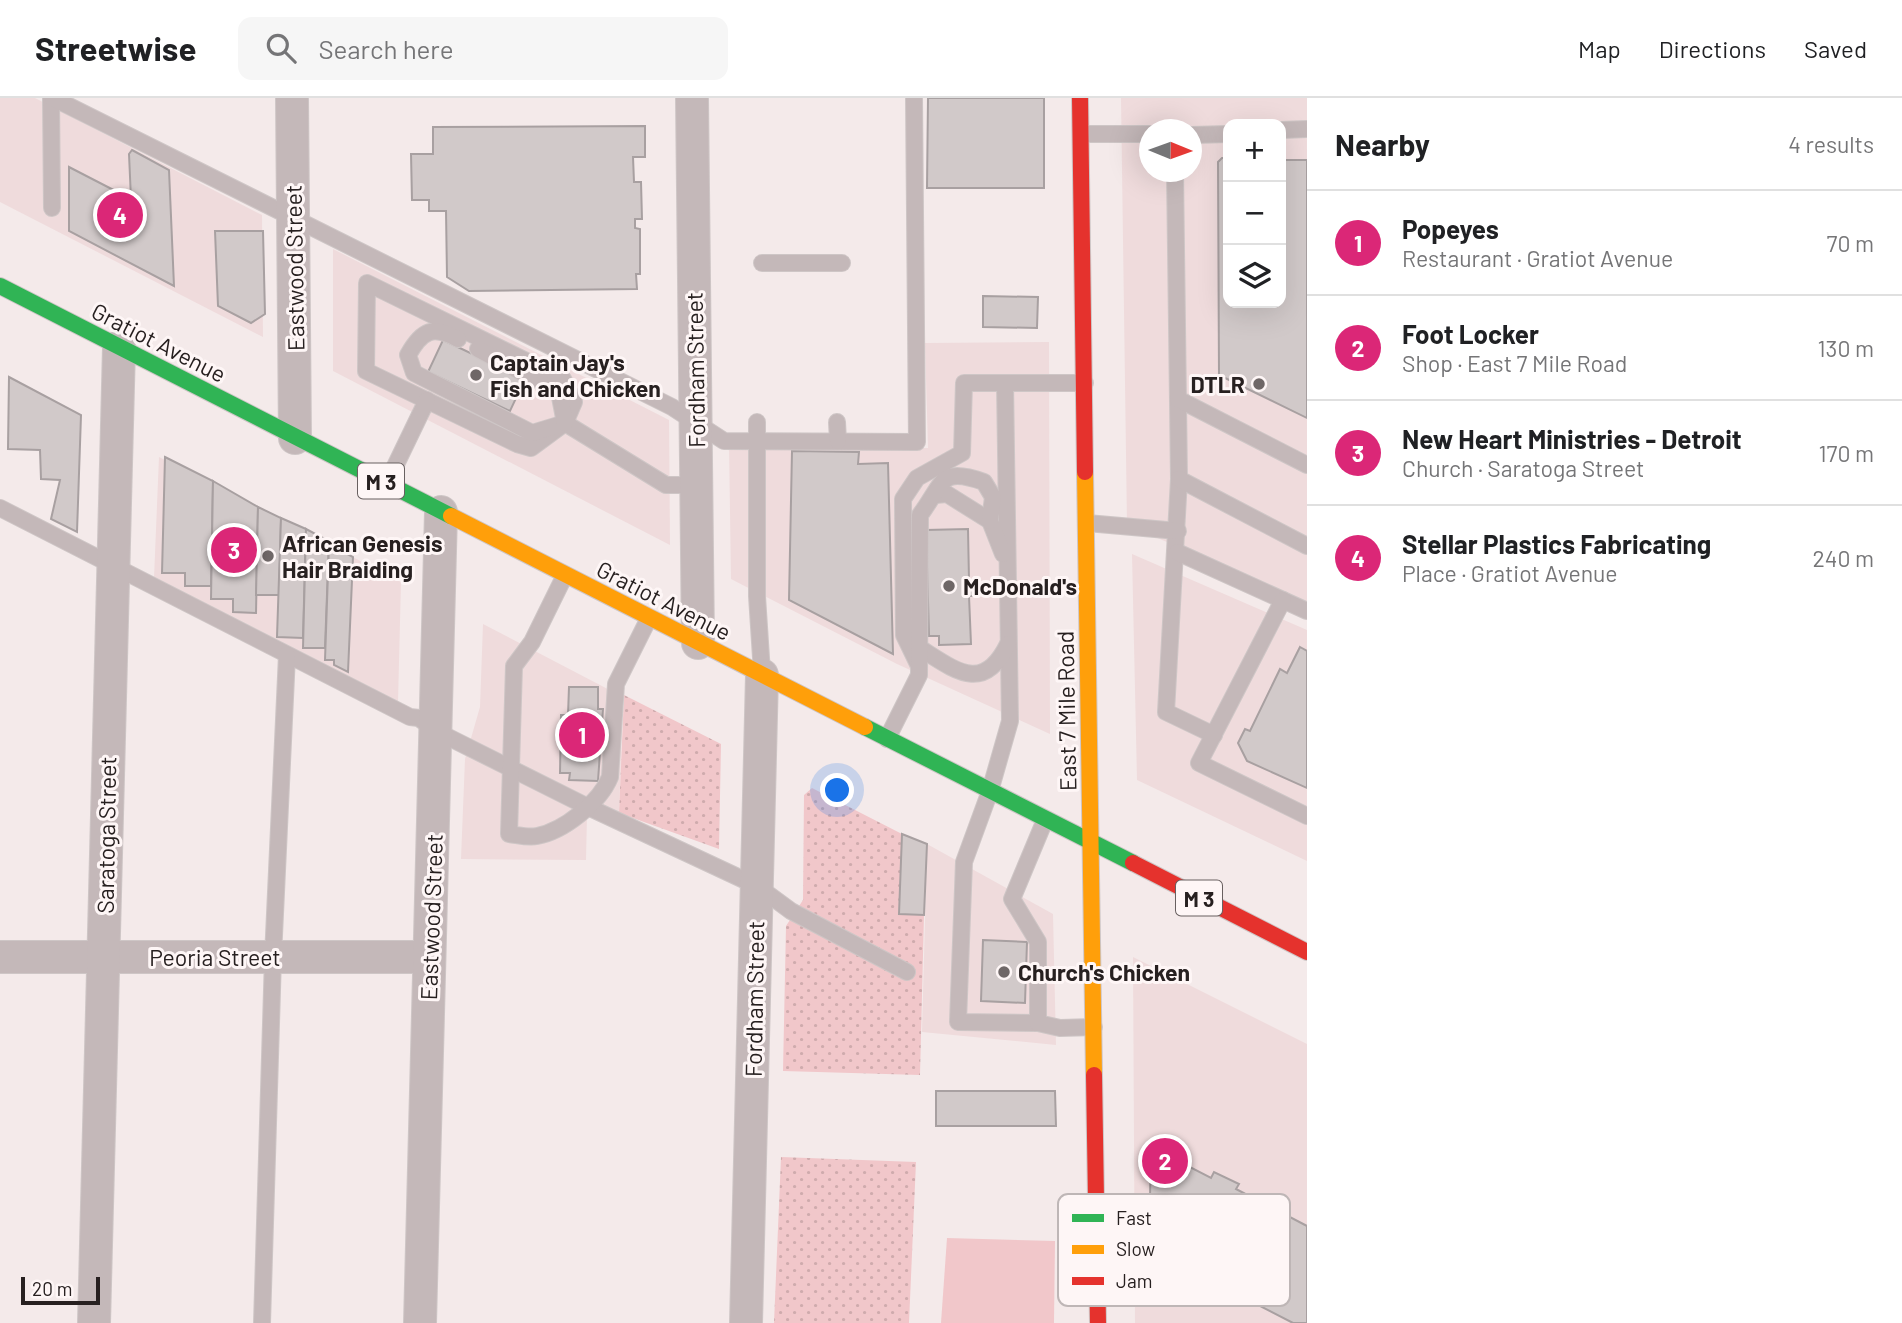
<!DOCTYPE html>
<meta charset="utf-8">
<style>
body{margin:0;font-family:Barlow,sans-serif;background:#f6f6f6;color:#202124}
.controls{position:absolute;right:21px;top:21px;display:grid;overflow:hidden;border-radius:14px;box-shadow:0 7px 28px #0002}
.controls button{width:63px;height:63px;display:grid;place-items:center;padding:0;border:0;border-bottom:2px solid #e0e0e0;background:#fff;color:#202124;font:35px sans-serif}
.compass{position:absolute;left:1139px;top:21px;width:63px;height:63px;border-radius:50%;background:#fff;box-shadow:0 7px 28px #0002;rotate:91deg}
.scale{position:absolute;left:21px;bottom:18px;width:79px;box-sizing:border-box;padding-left:7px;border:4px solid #272020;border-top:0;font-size:19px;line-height:24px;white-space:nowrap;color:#272020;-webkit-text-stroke:5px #fef6f6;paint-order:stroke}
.you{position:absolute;left:838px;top:693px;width:24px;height:24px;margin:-18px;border:5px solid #fff;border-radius:50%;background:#1a73e8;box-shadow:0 0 0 10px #1a73e833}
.badge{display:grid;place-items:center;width:46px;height:46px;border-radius:50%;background:#db2777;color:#fff;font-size:23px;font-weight:700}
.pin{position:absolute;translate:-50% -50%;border:4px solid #fff;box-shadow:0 2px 7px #0006}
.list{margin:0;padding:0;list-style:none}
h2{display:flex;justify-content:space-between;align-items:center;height:91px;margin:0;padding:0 28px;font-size:30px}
h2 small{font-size:23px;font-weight:400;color:#757577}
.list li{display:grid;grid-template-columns:46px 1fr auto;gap:21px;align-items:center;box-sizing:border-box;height:105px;padding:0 28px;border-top:2px solid #e0e0e0}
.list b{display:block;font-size:26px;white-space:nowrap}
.list p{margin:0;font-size:23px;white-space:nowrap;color:#757577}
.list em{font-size:23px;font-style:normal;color:#757577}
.icon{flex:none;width:38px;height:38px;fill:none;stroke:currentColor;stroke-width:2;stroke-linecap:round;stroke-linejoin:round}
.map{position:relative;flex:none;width:1307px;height:1225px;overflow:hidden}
header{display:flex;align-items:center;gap:42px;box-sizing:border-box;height:98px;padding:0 35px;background:#fff;border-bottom:2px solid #e0e0e0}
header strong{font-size:33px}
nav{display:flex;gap:38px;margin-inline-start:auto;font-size:24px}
.search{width:490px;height:63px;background:#f6f6f6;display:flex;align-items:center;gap:18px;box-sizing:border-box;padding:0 24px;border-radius:14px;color:#757577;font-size:26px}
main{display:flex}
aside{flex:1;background:#fff}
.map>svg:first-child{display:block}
.built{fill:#efdbdc;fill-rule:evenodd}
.grass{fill:url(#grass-dots)}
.park{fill:#f1c7ca}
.building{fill:#d1c9c9;stroke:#a8a0a1;stroke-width:2}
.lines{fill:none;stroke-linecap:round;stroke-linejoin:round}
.lane-casing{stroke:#cec6c6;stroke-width:18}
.street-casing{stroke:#cec6c6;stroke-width:34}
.fast-casing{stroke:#cec6c6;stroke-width:18}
.slow-casing{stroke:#cec6c6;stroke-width:18}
.jam-casing{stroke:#cec6c6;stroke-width:18}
.lane{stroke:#c4b8b9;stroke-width:16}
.street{stroke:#c4b8b9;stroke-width:32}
.fast{stroke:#30b455;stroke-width:16}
.slow{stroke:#ff9f0a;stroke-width:16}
.jam{stroke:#e5322d;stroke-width:16}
.poi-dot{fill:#6f6767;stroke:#fef6f6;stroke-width:2.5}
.labels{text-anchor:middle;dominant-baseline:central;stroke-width:6;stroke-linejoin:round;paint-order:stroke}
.shield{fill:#fef6f6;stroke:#686060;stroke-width:2}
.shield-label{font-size:21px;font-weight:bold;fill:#272020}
.street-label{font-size:23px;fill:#272020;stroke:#fef6f6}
.poi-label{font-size:23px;font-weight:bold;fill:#272020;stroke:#fef6f6;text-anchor:start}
.key{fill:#fef6f6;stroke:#beb6b6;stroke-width:2}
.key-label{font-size:19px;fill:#272020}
</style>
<header>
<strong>Streetwise</strong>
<div class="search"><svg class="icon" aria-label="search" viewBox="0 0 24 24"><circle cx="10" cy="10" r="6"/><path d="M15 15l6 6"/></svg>Search here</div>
<nav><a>Map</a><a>Directions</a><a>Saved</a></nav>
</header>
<main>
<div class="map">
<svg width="1307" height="1225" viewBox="0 0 1307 1225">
<defs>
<pattern id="grass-dots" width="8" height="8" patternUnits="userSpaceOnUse" patternTransform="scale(1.75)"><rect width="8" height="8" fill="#f1c7ca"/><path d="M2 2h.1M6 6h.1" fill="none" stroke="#cfabad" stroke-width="1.8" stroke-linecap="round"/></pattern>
</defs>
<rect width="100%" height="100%" fill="#f4eaea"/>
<g class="built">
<path d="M0,0H35L262,117L263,239L0,104Z"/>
<path d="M1121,0H1307V504L1127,427ZM1228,26H1281V205H1228ZM1150,32H1192V74H1150Z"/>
<path d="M333,151L669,322L670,447L333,273Z"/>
<path d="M1049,244L1050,636L897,566L731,481L729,346L928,350L925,245Z"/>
<path d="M159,359L401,484L398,604L154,480Z"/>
<path d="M1132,456L1307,532V763L1137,682Z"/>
<path d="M483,526L623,599L619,715L587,717L586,762L461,761L465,661L480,609Z"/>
<path d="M927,746L1053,816L1056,947L922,934Z"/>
<path d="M1133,859L1307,946V1225H1135Z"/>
</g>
<g class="grass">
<path d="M624,597L721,646L719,751L619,715Z"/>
<path d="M812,690L902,736L899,815L924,817L920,977L783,973L786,828L803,802L804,697Z"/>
<path d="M781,1059L916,1064L909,1225H774Z"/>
</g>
<path class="park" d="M947,1140L1055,1143L1054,1225H941Z"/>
<g class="building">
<path d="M928,0H1044V90H927Z"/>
<path d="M645,28V59H633L634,84H641L642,121H635V130L640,131V176H636L637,191L469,193L447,179L446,113H429V102H412L411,56H433V29Z"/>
<path d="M132,52L169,72L174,188L69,133V69L131,101L129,56Z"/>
<path d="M1222,60H1228V205H1281V62H1307V320L1219,277L1218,64Z"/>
<path d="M215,133H263L265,216L251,225L218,208Z"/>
<path d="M983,198L1038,199L1037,230L983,229Z"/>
<path d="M443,242L525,281L510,313L428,274Z"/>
<path d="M9,279L81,317L77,434L51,421L60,382L41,381L40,352L8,351Z"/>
<path d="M792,353L859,354L858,366L888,365L893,556L789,502Z"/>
<path d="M165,359L213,383L211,488H185V475H162Z"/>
<path d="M213,383L258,409L256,515L233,514V501H211Z"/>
<path d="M258,409L281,420L279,497H256Z"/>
<path d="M281,420L306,431L303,540L277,539Z"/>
<path d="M306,431L329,443L325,550H303Z"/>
<path d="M968,431L969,482H974V498H969L971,546L939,547V538H929L926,432Z"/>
<path d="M329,446L353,459L348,574L334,567V562H325Z"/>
<path d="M1300,549L1307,553V690L1247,663L1238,645L1245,631L1250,633L1280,571L1287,575Z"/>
<path d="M569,589H598V611H603L598,683L569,682L570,675H560L561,617H568Z"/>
<path d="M902,736L927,746L924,817L899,816Z"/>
<path d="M983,842L1027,844L1025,905L981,903Z"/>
<path d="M936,993H1055L1056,1028H936Z"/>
<path d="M1151,1049L1211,1080L1214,1074L1239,1086L1236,1091L1307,1128V1225H1293L1149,1151Z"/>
</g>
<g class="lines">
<g class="lane-casing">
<g id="lane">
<path d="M51,0L52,110"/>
<path d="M53,0L672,309L724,343L917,344L914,0"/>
<path d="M1281,32L1307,31"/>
<path d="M1081,36H1150"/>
<path d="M1192,37L1228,36"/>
<path d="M1175,74L1179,381L1166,614L1214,637"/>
<path d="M762,165H842"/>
<path d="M367,185L563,281L574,304L565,325L531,350L517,346L366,273Z"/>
<path d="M458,241C433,227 422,232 408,257L414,275L532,335L565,325L666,387H696"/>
<path d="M478,251L559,294L565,325"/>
<path d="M1005,285L1010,623L990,693L964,764L958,924L1038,925"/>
<path d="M1178,301L1307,367"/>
<path d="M757,324V498L762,575"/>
<path d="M837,324L838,343"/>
<path d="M1179,381L1307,448"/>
<path d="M387,385L427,302"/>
<path d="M935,397L947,396L990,423L1003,456"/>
<path d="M0,410L410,619L419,620L436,633L586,708L757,788L791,813L907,874"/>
<path d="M1087,425L1178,433"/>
<path d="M1177,454L1307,513"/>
<path d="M565,477L532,544L514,568L509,736C518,737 528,740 537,738C564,733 600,704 610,679L616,586L649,520"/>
<path d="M1283,502L1199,665L1307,718"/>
<path d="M918,549C955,572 983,597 1008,546"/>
<path d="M918,566L904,537L903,401L917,380L962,355L964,285H1085"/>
<path d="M887,641L919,577L920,417C944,385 939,368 984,384L993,399L990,423"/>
<path d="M1045,722L1012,801L1038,844V925L1060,930L1094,929"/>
<path d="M262,1225L273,859L287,557"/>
</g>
</g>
<g class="street-casing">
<g id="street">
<path d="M292,0L295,340"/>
<path d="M692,0L698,545"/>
<path d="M0,859H429"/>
<path d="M94,1225L119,249"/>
<path d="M420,1225L441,414"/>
<path d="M746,1225L762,577"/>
</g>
</g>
<g class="fast-casing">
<g id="fast">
<path d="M0,188L451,418"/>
<path d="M865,629L1133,765"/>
</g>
</g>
<g class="slow-casing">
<g id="slow">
<path d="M1085,374L1094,977"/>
<path d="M451,418L865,629"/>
</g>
</g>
<g class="jam-casing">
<g id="jam">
<path d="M1080,0L1085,374"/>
<path d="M1133,765L1307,854"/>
<path d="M1094,977L1098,1225"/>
</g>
</g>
<use href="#lane" class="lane"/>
<use href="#street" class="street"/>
<use href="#fast" class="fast"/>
<use href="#slow" class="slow"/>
<use href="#jam" class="jam"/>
</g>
<g class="poi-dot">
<circle cx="476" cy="277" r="7"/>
<circle cx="1259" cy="286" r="7"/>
<circle cx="268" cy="458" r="7"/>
<circle cx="949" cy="488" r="7"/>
<circle cx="1004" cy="874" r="7"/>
</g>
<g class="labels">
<g class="shield">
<rect x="358" y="365.5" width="46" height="35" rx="5"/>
<rect x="1176" y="782.5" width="46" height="35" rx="5"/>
</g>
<g class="shield-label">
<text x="381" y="383">M 3</text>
<text x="1199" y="800">M 3</text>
</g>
<g class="street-label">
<text transform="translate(294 170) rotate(-91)">Eastwood Street</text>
<text transform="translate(159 244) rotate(27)">Gratiot Avenue</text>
<text transform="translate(695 272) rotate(-91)">Fordham Street</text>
<text transform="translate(664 502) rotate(27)">Gratiot Avenue</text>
<text transform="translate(1066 613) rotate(-91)">East 7 Mile Road</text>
<text transform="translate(106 737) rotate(-89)">Saratoga Street</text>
<text transform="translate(431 819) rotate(-88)">Eastwood Street</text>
<text x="215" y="859">Peoria Street</text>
<text transform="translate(754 901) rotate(-89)">Fordham Street</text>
</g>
<g class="poi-label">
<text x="490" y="264">Captain Jay's<tspan x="490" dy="26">Fish and Chicken</tspan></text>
<text x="1245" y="286" text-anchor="end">DTLR</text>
<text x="282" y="445">African Genesis<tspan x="282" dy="26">Hair Braiding</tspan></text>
<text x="963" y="488">McDonald's</text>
<text x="1018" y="874">Church's Chicken</text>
</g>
</g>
<rect x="1058" y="1096" width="232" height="112" rx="10" class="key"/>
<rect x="1072" y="1116" width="32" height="8" fill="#30b455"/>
<rect x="1072" y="1147" width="32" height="9" fill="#ff9f0a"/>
<rect x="1072" y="1179" width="32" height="8" fill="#e5322d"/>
<g class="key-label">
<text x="1116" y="1127">Fast</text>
<text x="1116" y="1158">Slow</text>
<text x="1116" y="1190">Jam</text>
</g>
</svg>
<div class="controls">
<button>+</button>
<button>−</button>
<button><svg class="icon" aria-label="layers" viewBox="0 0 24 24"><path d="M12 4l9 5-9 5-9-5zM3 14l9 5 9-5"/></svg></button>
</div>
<svg class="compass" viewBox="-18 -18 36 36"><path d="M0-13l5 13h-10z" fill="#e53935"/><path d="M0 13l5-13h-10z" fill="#757577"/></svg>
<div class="scale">20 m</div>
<div class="you"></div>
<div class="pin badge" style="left:582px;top:637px">1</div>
<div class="pin badge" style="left:1165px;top:1063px">2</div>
<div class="pin badge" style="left:234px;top:452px">3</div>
<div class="pin badge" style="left:120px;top:117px">4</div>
</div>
<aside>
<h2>Nearby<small>4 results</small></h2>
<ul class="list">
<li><span class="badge">1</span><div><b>Popeyes</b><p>Restaurant · Gratiot Avenue</p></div><em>70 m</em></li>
<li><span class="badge">2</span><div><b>Foot Locker</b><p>Shop · East 7 Mile Road</p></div><em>130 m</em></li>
<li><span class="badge">3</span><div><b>New Heart Ministries - Detroit</b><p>Church · Saratoga Street</p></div><em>170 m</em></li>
<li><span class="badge">4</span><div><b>Stellar Plastics Fabricating</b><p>Place · Gratiot Avenue</p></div><em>240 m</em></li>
</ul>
</aside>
</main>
